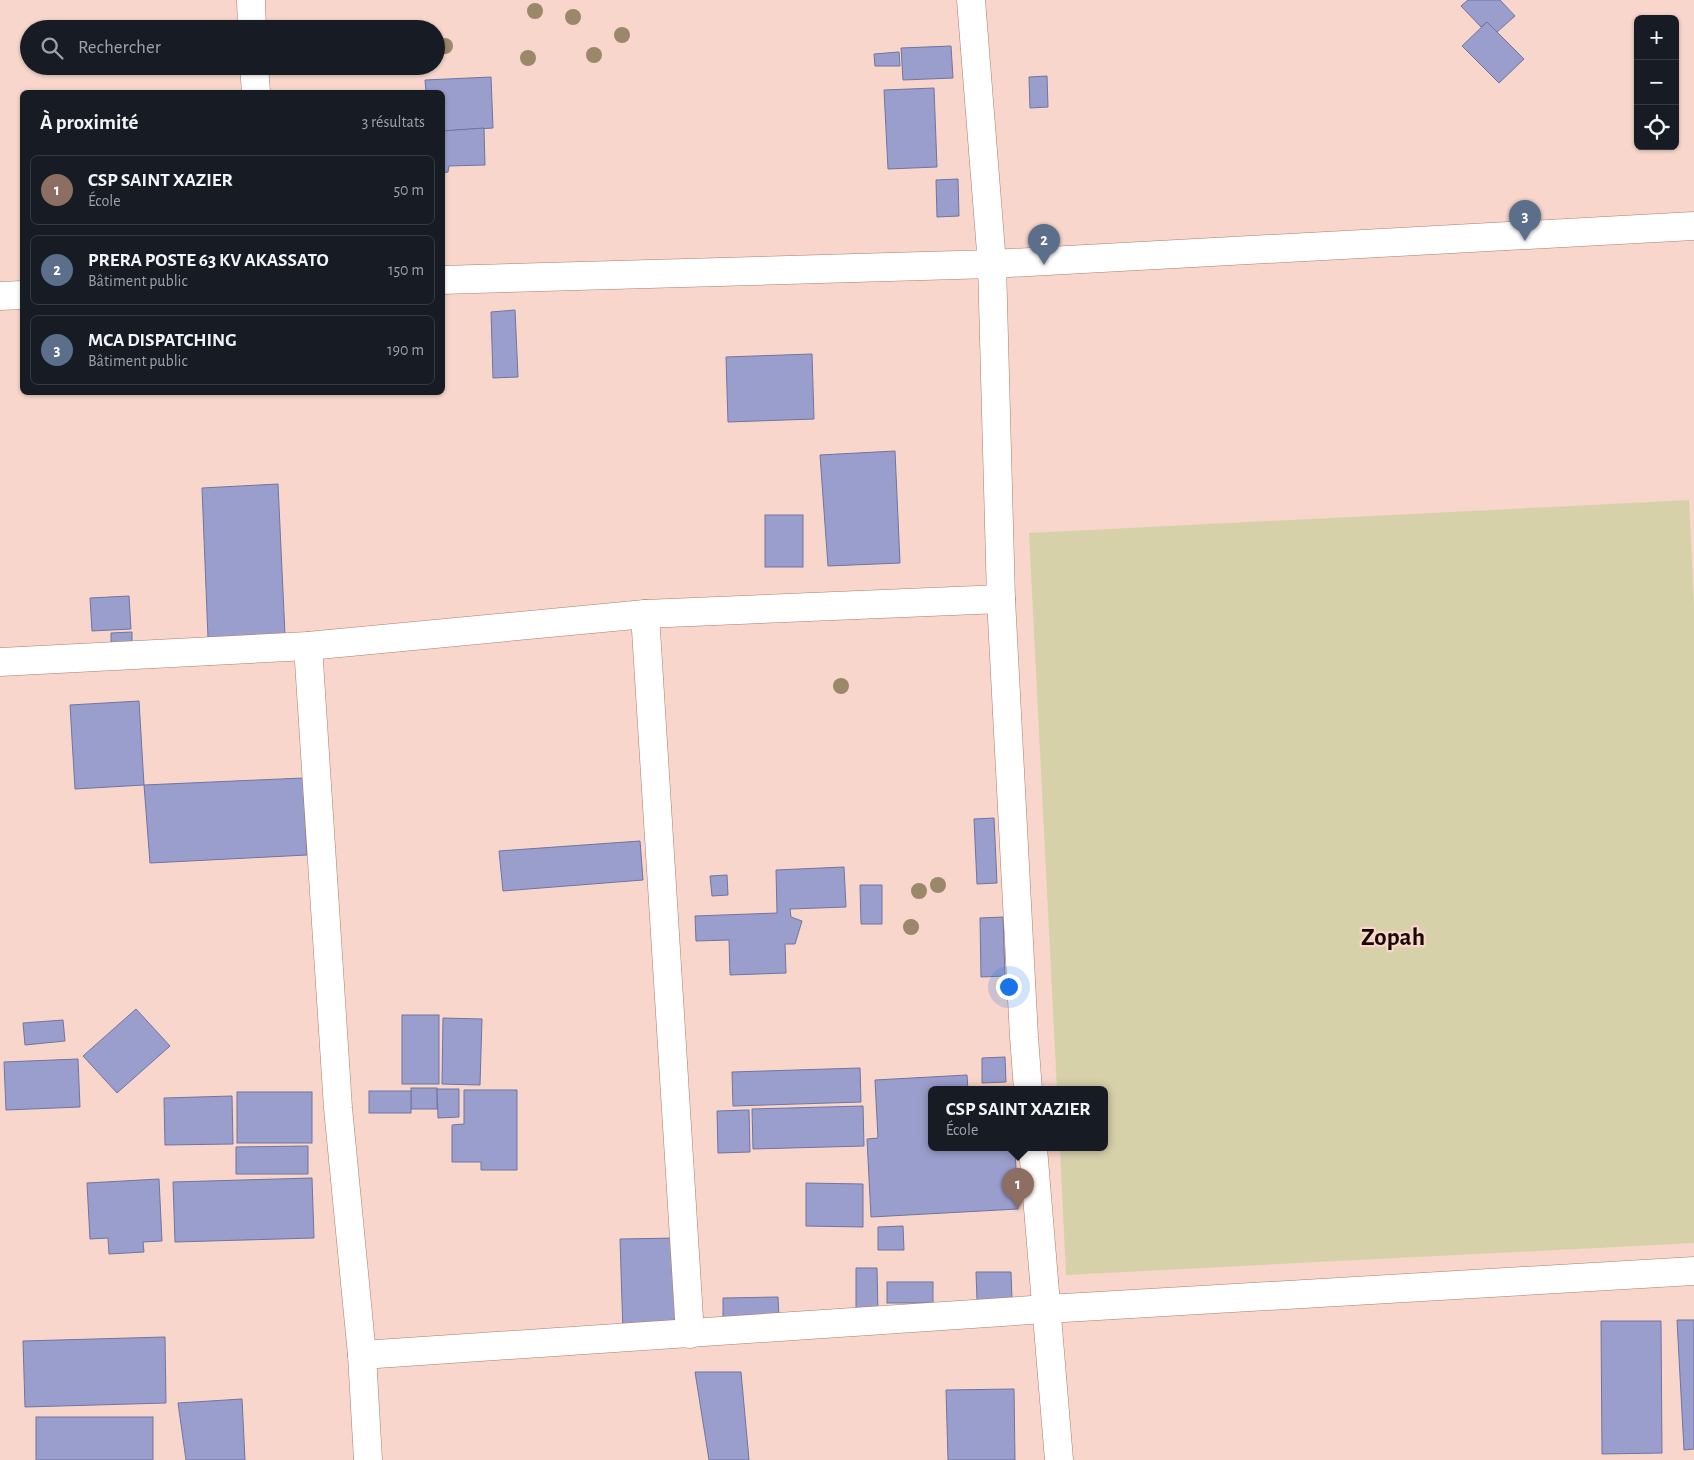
<!DOCTYPE html>
<html lang="fr">
<meta charset="utf-8">
<style>
body{margin:0;font-family:"Alegreya Sans",sans-serif;background:#242831;color:#f1f3f6}
.controls{position:absolute;right:15px;top:15px;display:grid;overflow:hidden;border-radius:8px;box-shadow:0 1px 4px #0004}
.controls button{width:45px;height:45px;display:grid;place-items:center;padding:0;border:0;border-bottom:1px solid #363941;background:#171b24;color:#f1f3f6;font:25px sans-serif}
.you{position:absolute;left:1008px;top:986px;width:18px;height:18px;margin:-12px;border:4px solid #fff;border-radius:50%;background:#1a73e8;box-shadow:0 0 0 8px #1a73e833}
.badge{display:grid;place-items:center;width:32px;height:32px;border-radius:50%;background:#0f766e;color:#fff;font-size:16px;font-weight:700}
.pin{position:absolute;translate:-50% -41px;filter:drop-shadow(0 1px 2px #0008)}
.pin::after{content:'';position:absolute;top:26px;width:18px;height:15px;background:inherit;clip-path:polygon(0 0,100% 0,50% 100%)}
.popup{position:absolute;left:928px;top:1086px;width:180px;height:65px;box-sizing:border-box;display:grid;place-content:center;border-radius:8px;background:#171b24;filter:drop-shadow(0 1px 4px #0005);font-size:16px;white-space:nowrap;color:#9ea1a6}
.popup b{font-size:19px;color:#f1f3f6}
.popup::after{content:'';position:absolute;left:50%;top:100%;margin-left:-10px;border:10px solid transparent;border-top-color:#171b24}
.list{margin:0;padding:0;list-style:none}
h2{display:flex;justify-content:space-between;align-items:center;height:65px;margin:0;padding:0 20px;font-size:21px}
h2 small{font-size:16px;font-weight:400;color:#9ea1a6}
.list li{display:grid;grid-template-columns:32px 1fr auto;gap:15px;align-items:center;box-sizing:border-box;height:70px;margin:0 10px 10px;padding:0 10px;border:1px solid #363941;border-radius:8px}
.list b{display:block;font-size:19px;white-space:nowrap}
.list p{margin:0;font-size:16px;white-space:nowrap;color:#9ea1a6}
.list em{font-size:16px;font-style:normal;color:#9ea1a6}
.icon{flex:none;width:28px;height:28px;fill:none;stroke:currentColor;stroke-width:2;stroke-linecap:round;stroke-linejoin:round}
.map{position:relative;flex:none;width:1694px;height:1460px;overflow:hidden}
.search{position:absolute;background:#171b24;box-shadow:0 1px 4px #0004;left:20px;top:20px;width:425px;height:55px;display:flex;align-items:center;gap:12px;box-sizing:border-box;padding:0 18px;border-radius:28px;color:#9ea1a6;font-size:19px}
.panel{position:absolute;background:#171b24;box-shadow:0 1px 4px #0004;left:20px;top:90px;width:425px;height:305px;border-radius:8px}
.map>svg:first-child{display:block}
.green{fill:#d7d1aa}
.building{fill:#9a9ecd;stroke:#7074a0}
.lines{fill:none;stroke-linecap:round;stroke-linejoin:round}
.street-casing{stroke:#ae7c6b;stroke-width:29}
.street{stroke:#fff;stroke-width:28}
.tree{fill:#9b8769}
.labels{text-anchor:middle;dominant-baseline:central;stroke-width:4.5;stroke-linejoin:round;paint-order:stroke}
.district-label{font-size:25px;font-weight:bold;fill:#190703;stroke:#f8d6cb}
</style>
<div class="map">
<svg width="1694" height="1460" viewBox="0 0 1694 1460">
<rect width="100%" height="100%" fill="#f8d6cb"/>
<path class="green" d="M1689,500L1694,604V1243L1066,1275L1060,1148H1104V1090H1057L1029,533Z"/>
<g class="building">
<path d="M1468,0H1500L1515,16L1497,32L1487,22L1481,27L1461,6Z"/>
<path d="M1487,22L1524,59L1499,83L1462,46Z"/>
<path d="M951,46L953,78L903,80L901,48Z"/>
<path d="M899,52L900,66H875L874,54Z"/>
<path d="M1047,76L1048,107L1030,108L1029,77Z"/>
<path d="M491,77L493,128L442,131V92H426L425,80Z"/>
<path d="M934,88L937,167L888,169L884,90Z"/>
<path d="M484,128L485,165L449,166L448,172L442,173V131Z"/>
<path d="M958,179L959,216L937,217L936,180Z"/>
<path d="M515,310L518,377L493,378L491,312Z"/>
<path d="M812,354L814,419L728,422L726,357Z"/>
<path d="M895,451L900,563L828,566L820,455Z"/>
<path d="M278,484L285,635L208,638L202,488Z"/>
<rect x="765" y="515" width="38" height="52"/>
<path d="M129,596L131,629L92,631L90,598Z"/>
<path d="M132,632V651H111V633Z"/>
<path d="M139,701L144,785L75,789L70,705Z"/>
<path d="M303,778L307,855L150,863L144,785Z"/>
<path d="M994,818L997,883L977,884L974,819Z"/>
<path d="M640,841L643,880L503,891L499,851Z"/>
<path d="M844,867L846,907L790,909L791,917L802,921L795,944H785L786,973L730,975L729,940L696,941L695,916L777,913L776,870Z"/>
<path d="M727,875L728,895L712,896L710,876Z"/>
<path d="M860,885H882V924H861Z"/>
<path d="M1003,917L1005,976L981,977L980,918Z"/>
<path d="M136,1009L170,1046L117,1093L83,1056Z"/>
<rect x="402" y="1015" width="37" height="69"/>
<path d="M443,1018L482,1019L480,1085L442,1084Z"/>
<path d="M63,1020L65,1041L25,1045L23,1023Z"/>
<path d="M1005,1057L1006,1082L982,1083V1058Z"/>
<path d="M78,1059L80,1107L6,1110L4,1062Z"/>
<path d="M860,1068L861,1102L733,1106L732,1072Z"/>
<path d="M967,1075L968,1090H932V1148H1015L1018,1209L871,1217L867,1139L878,1138L875,1080Z"/>
<rect x="411" y="1088" width="26" height="21"/>
<path d="M437,1089H459V1117L438,1118Z"/>
<path d="M464,1090H517V1170H481V1162H452V1125L464,1124Z"/>
<rect x="369" y="1091" width="42" height="22"/>
<rect x="237" y="1092" width="75" height="51"/>
<path d="M232,1096L233,1144L165,1145L164,1098Z"/>
<path d="M863,1106L864,1146L753,1149L752,1109Z"/>
<path d="M749,1110L750,1152L718,1153L717,1111Z"/>
<path d="M308,1146V1174H236V1147Z"/>
<path d="M312,1178L314,1238L175,1242L173,1182Z"/>
<path d="M159,1179L162,1241L143,1242L144,1252L109,1254L108,1238L90,1239L87,1183Z"/>
<path d="M806,1183L863,1184V1227L806,1226Z"/>
<path d="M903,1226L904,1250H878V1227Z"/>
<path d="M676,1238L679,1332L623,1334L620,1239Z"/>
<path d="M856,1268H877L878,1311L856,1312Z"/>
<path d="M976,1272H1011L1012,1300H977Z"/>
<rect x="887" y="1282" width="46" height="21"/>
<path d="M778,1297L779,1317L723,1326V1298Z"/>
<path d="M1677,1320H1694V1449L1684,1450Z"/>
<path d="M1601,1321H1661L1662,1453L1602,1454Z"/>
<path d="M165,1337L166,1403L25,1407L23,1341Z"/>
<path d="M695,1372H741L749,1460H709Z"/>
<path d="M1014,1389L1015,1460H948L946,1390Z"/>
<path d="M242,1399L245,1460H186L178,1403Z"/>
<rect x="36" y="1417" width="117" height="43"/>
</g>
<g class="lines">
<g class="street-casing">
<g id="street">
<path d="M251,0L252,29"/>
<path d="M971,0L992,264L1001,599L1024,1037L1028,1090"/>
<path d="M254,66L256,92"/>
<path d="M442,280L992,264L1694,226"/>
<path d="M0,296L22,295"/>
<path d="M645,614L690,1334"/>
<path d="M308,646L338,1108L362,1355L368,1460"/>
<path d="M0,662L308,646L645,614L1001,599"/>
<path d="M1033,1148L1059,1460"/>
<path d="M362,1355L1047,1309L1694,1271"/>
</g>
</g>
<use href="#street" class="street"/>
</g>
<g class="tree">
<circle cx="535" cy="11" r="8"/>
<circle cx="573" cy="17" r="8"/>
<circle cx="622" cy="35" r="8"/>
<circle cx="445" cy="46" r="8"/>
<circle cx="594" cy="55" r="8"/>
<circle cx="528" cy="58" r="8"/>
<circle cx="841" cy="686" r="8"/>
<circle cx="938" cy="885" r="8"/>
<circle cx="919" cy="891" r="8"/>
<circle cx="911" cy="927" r="8"/>
</g>
<g class="labels">
<g class="district-label">
<text x="1393" y="937">Zopah</text>
</g>
</g>
</svg>
<div class="controls">
<button>+</button>
<button>−</button>
<button><svg class="icon" aria-label="locate" viewBox="0 0 24 24"><circle cx="12" cy="12" r="6"/><path d="M12 2v4M12 18v4M2 12h4M18 12h4"/></svg></button>
</div>
<div class="you"></div>
<div class="pin badge" style="left:1018px;top:1209px;background:#8d6e63">1</div>
<div class="popup"><b>CSP SAINT XAZIER</b>École</div>
<div class="pin badge" style="left:1044px;top:265px;background:#5c6f8a">2</div>
<div class="pin badge" style="left:1525px;top:241px;background:#5c6f8a">3</div>
<div class="search"><svg class="icon" aria-label="search" viewBox="0 0 24 24"><circle cx="10" cy="10" r="6"/><path d="M15 15l6 6"/></svg>Rechercher</div>
<section class="panel">
<h2>À proximité<small>3 résultats</small></h2>
<ul class="list">
<li><span class="badge" style="background:#8d6e63">1</span><div><b>CSP SAINT XAZIER</b><p>École</p></div><em>50 m</em></li>
<li><span class="badge" style="background:#5c6f8a">2</span><div><b>PRERA POSTE 63 KV AKASSATO</b><p>Bâtiment public</p></div><em>150 m</em></li>
<li><span class="badge" style="background:#5c6f8a">3</span><div><b>MCA DISPATCHING</b><p>Bâtiment public</p></div><em>190 m</em></li>
</ul>
</section>
</div>
